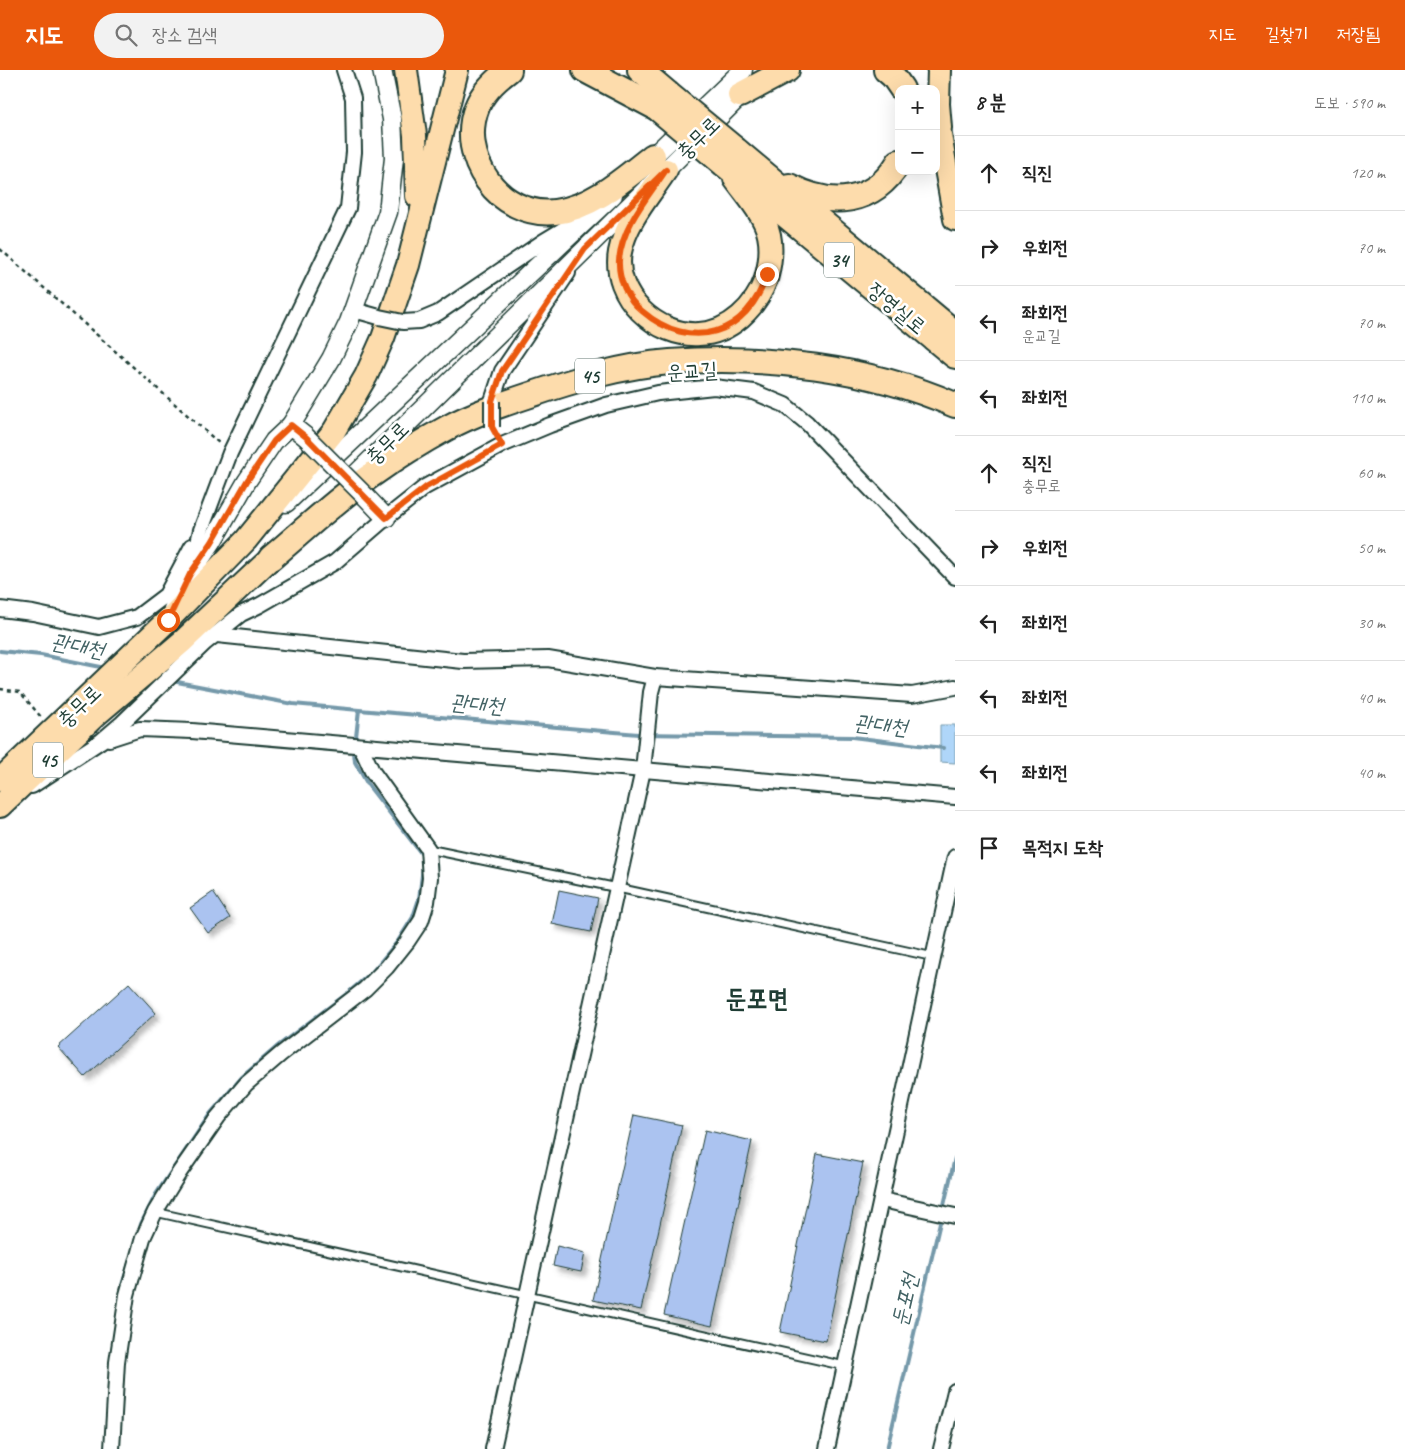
<!DOCTYPE html>
<html lang="ko">
<meta charset="utf-8">
<style>
body{margin:0;font-family:Caveat,"Poor Story",sans-serif;background:#f2f2f2;color:#222}
.controls{position:absolute;right:15px;top:15px;display:grid;overflow:hidden;border-radius:10px;box-shadow:0 5px 20px #0002}
.controls button{width:45px;height:45px;display:grid;place-items:center;padding:0;border:0;border-bottom:1px solid #e0e0e0;background:#fff;color:#222;font:25px sans-serif}
.stop{position:absolute;width:15px;height:15px;margin:-11px;border:4px solid #ea580c;border-radius:50%;background:#fff}
.stop.end{background:#ea580c;border-color:#fff;box-shadow:0 1px 5px #0008}
.list{margin:0;padding:0;list-style:none}
h2{display:flex;justify-content:space-between;align-items:center;height:65px;margin:0;padding:0 20px;font-size:21px}
h2 small{font-size:16px;font-weight:400;color:#767676}
.list li{display:grid;grid-template-columns:32px 1fr auto;gap:15px;align-items:center;box-sizing:border-box;height:75px;padding:0 20px;border-top:1px solid #e0e0e0}
.list b{display:block;font-size:19px;white-space:nowrap}
.list p{margin:0;font-size:16px;white-space:nowrap;color:#767676}
.list em{font-size:16px;font-style:normal;color:#767676}
.icon{flex:none;width:28px;height:28px;fill:none;stroke:currentColor;stroke-width:2;stroke-linecap:round;stroke-linejoin:round}
.map{position:relative;flex:none;width:955px;height:1379px;overflow:hidden}
header{display:flex;align-items:center;gap:30px;box-sizing:border-box;height:70px;padding:0 25px;background:#ea580c;color:#fff}
header strong{font-size:24px}
nav{display:flex;gap:28px;margin-inline-start:auto;font-size:18px}
.search{width:350px;height:45px;background:#f2f2f2;display:flex;align-items:center;gap:12px;box-sizing:border-box;padding:0 18px;border-radius:28px;color:#767676;font-size:19px}
main{display:flex}
aside{flex:1;background:#fff}
.map>svg:first-child{display:block}
.water{fill:#afd6f9;stroke:#7599aa}
.lines{fill:none;stroke-linecap:round;stroke-linejoin:round}
.stream{stroke:#7599aa;stroke-width:4}
.building{fill:#abc3f0;stroke:#1f3d34;filter:url(#shadow)}
.service-casing{stroke:#1f3d34;stroke-width:11}
.minor-casing{stroke:#1f3d34;stroke-width:18}
.tertiary-casing{stroke:#1f3d34;stroke-width:21}
.primary-casing{stroke:#1f3d34;stroke-width:26}
.trunk-casing{stroke:#1f3d34;stroke-width:28}
.path{stroke:#1f3d34;stroke-width:2.5;stroke-dasharray:4 4;stroke-linecap:butt}
.service{stroke:#fff;stroke-width:7}
.minor{stroke:#fff;stroke-width:14}
.tertiary{stroke:#fff;stroke-width:18}
.primary{stroke:#fddcac;stroke-width:22}
.trunk{stroke:#fddcac;stroke-width:24}
.minor-bridge-casing{stroke:#1f3d34;stroke-width:18;stroke-linecap:butt}
.tertiary-bridge-casing{stroke:#1f3d34;stroke-width:21;stroke-linecap:butt}
.trunk-bridge-casing{stroke:#1f3d34;stroke-width:28;stroke-linecap:butt}
.minor-bridge{stroke:#fff;stroke-width:14}
.tertiary-bridge{stroke:#fff;stroke-width:18}
.trunk-bridge{stroke:#fddcac;stroke-width:24}
.route{stroke:#ea580c;stroke-width:6}
.labels{text-anchor:middle;dominant-baseline:central;stroke-width:5;stroke-linejoin:round;paint-order:stroke}
.shield{fill:#fff;stroke:#627771;stroke-width:1}
.shield-label{font-size:20px;font-weight:bold;fill:#1f3d34}
.street-label{font-size:21px;fill:#1f3d34;stroke:#fff}
.water-label{font-size:22px;font-style:italic;fill:#436365;stroke:#fff}
.district-label{font-size:26px;font-weight:bold;fill:#1f3d34;stroke:#fff}
</style>
<header>
<strong>지도</strong>
<div class="search"><svg class="icon" aria-label="search" viewBox="0 0 24 24"><circle cx="10" cy="10" r="6"/><path d="M15 15l6 6"/></svg>장소 검색</div>
<nav><a>지도</a><a>길찾기</a><a>저장됨</a></nav>
</header>
<main>
<div class="map">
<svg width="955" height="1379" viewBox="0 0 955 1379">
<defs>
<filter id="shadow"><feDropShadow dx="4.5" dy="4.5" stdDeviation="2.5" flood-color="#0004"/></filter>
</defs>
<rect width="100%" height="100%" fill="#fff"/>
<filter id="ink" filterUnits="userSpaceOnUse"><feTurbulence type="fractalNoise" baseFrequency=".02" numOctaves="2"/><feDisplacementMap in="SourceGraphic" scale="10" xChannelSelector="R" yChannelSelector="G"/><feConvolveMatrix kernelMatrix="1 2 1 2 8 2 1 2 1" color-interpolation-filters="sRGB"/></filter>
<g filter="url(#ink)">
<path class="water" d="M940,655H955V693L940,692Z"/>
<g class="lines">
<g class="stream">
<path d="M0,581L41,585L106,598"/>
<path d="M172,611L293,634L359,640L638,664L852,667L943,678"/>
<path d="M356,667L359,640"/>
<path d="M354,682L355,692L368,715L424,787"/>
<path d="M138,1165L141,1154L156,1124L210,1044L242,1007L279,975L349,922L372,902L398,871L413,847L419,829L423,797"/>
<path d="M122,1215L129,1193"/>
<path d="M887,1379L955,1088"/>
</g>
</g>
<g class="building">
<path d="M559,820L598,828L591,862L552,854Z"/>
<path d="M213,822L230,848L208,863L190,838Z"/>
<path d="M129,913L156,943L85,1007L58,977Z"/>
<path d="M634,1045L682,1055L641,1240L593,1230Z"/>
<path d="M705,1060L752,1071L712,1256L664,1245Z"/>
<path d="M817,1084L863,1093L826,1271L780,1262Z"/>
<path d="M557,1176L585,1183L581,1202L553,1196Z"/>
</g>
<g class="lines">
<g class="service-casing">
<g id="service">
<path d="M428,779L618,818L934,887"/>
<path d="M155,1142L845,1296"/>
</g>
</g>
<g class="minor-casing">
<g id="minor">
<path d="M354,240L379,247"/>
<path d="M403,252L419,251L438,243L544,171L579,150"/>
<path d="M492,331L502,301L568,203"/>
<path d="M192,497L201,460L230,383L348,138L354,82L353,28L344,0"/>
<path d="M0,539L33,543L99,557L137,547L166,525L192,476"/>
<path d="M217,565L463,591L548,589L655,607L912,625L955,617"/>
<path d="M109,669L140,659L192,661L955,727"/>
<path d="M32,716L101,671L122,653L205,573L241,544L260,535L335,492L386,448L425,417L502,375L550,355L606,335L658,323L714,317L754,322L785,335L807,353L955,507"/>
<path d="M882,1130L955,1146"/>
<path d="M112,1379L117,1292L127,1225L143,1168L155,1142L179,1103L218,1047L246,1014L281,984L365,919L387,897L407,872L421,851L427,832L430,808L428,779L372,701L361,677"/>
<path d="M493,1379L643,700L651,622L655,607"/>
<path d="M827,1379L955,787"/>
<path d="M941,1379L955,1321"/>
</g>
</g>
<g class="tertiary-casing">
<g id="tertiary">
<path d="M644,95L743,0"/>
<path d="M306,367L291,355L331,289L349,252L388,142L394,88L392,49L382,0"/>
<path d="M348,412L666,100L748,18"/>
<path d="M366,427L386,448"/>
<path d="M286,433L613,125"/>
<path d="M173,539L190,504L212,472L247,411L274,371L291,355"/>
</g>
</g>
<g class="primary-casing">
<g id="primary">
<path d="M406,0L415,65L417,126"/>
<path d="M939,0L938,34L940,58"/>
<path d="M936,43L955,149"/>
<path d="M666,100C649,126 626,151 620,182C612,226 657,267 699,264C730,263 756,237 766,209C771,191 773,170 765,153C758,137 745,123 735,109"/>
<path d="M0,710L168,550L246,470L334,361L366,306L383,268L408,195L457,0"/>
<path d="M0,736L97,644L183,571L271,488"/>
</g>
</g>
<g class="trunk-casing">
<g id="trunk">
<path d="M509,0C497,9 483,21 477,37C457,87 499,148 555,142C592,138 625,108 653,86"/>
<path d="M585,0L657,38"/>
<path d="M640,0L667,23"/>
<path d="M886,0L893,6L902,19"/>
<path d="M740,25L787,0"/>
<path d="M736,80L955,263"/>
<path d="M724,94L955,286"/>
<path d="M789,116C831,138 873,135 899,92"/>
<path d="M271,488C303,461 336,430 370,406C394,389 421,372 447,358C473,344 500,335 527,326C574,310 621,296 670,292C765,285 868,297 955,335"/>
</g>
</g>
<g class="path">
<path d="M0,179L220,374"/>
<path d="M0,619L20,622L41,647"/>
</g>
<use href="#service" class="service"/>
<use href="#minor" class="minor"/>
<use href="#tertiary" class="tertiary"/>
<use href="#primary" class="primary"/>
<use href="#trunk" class="trunk"/>
<g class="minor-bridge-casing">
<g id="minor-bridge">
<path d="M379,247L403,252"/>
<path d="M492,331V357"/>
</g>
</g>
<g class="tertiary-bridge-casing">
<path id="tertiary-bridge" d="M306,367L366,427"/>
</g>
<g class="trunk-bridge-casing">
<g id="trunk-bridge">
<path d="M667,23L736,80"/>
<path d="M657,38L724,94"/>
</g>
</g>
<use href="#minor-bridge" class="minor-bridge"/>
<use href="#tertiary-bridge" class="tertiary-bridge"/>
<use href="#trunk-bridge" class="trunk-bridge"/>
</g>
</g>
<g class="lines" filter="url(#ink)">
<path class="route" d="M168,550L190,504L212,472L247,411L274,371L291,355L306,367L386,448L426,417L502,375L492,357V331L502,301L585,179L666,100C648,127 622,156 619,190C618,209 627,229 642,241C691,283 748,265 767,204"/>
</g>
<g class="labels">
<g class="shield">
<rect x="824" y="172.5" width="30" height="35" rx="4"/>
<rect x="575" y="288.5" width="30" height="35" rx="4"/>
<rect x="33" y="672.5" width="30" height="35" rx="4"/>
</g>
<g class="shield-label">
<text x="839" y="190">34</text>
<text x="590" y="306">45</text>
<text x="48" y="690">45</text>
</g>
<g class="street-label">
<text transform="translate(698 68) rotate(-45)">충무로</text>
<text transform="translate(897 238) rotate(40)">장영실로</text>
<text transform="translate(692 301) rotate(-3)">운교길</text>
<text transform="translate(387 373) rotate(-45)">충무로</text>
<text transform="translate(79 636) rotate(-44)">충무로</text>
</g>
<g class="water-label">
<text transform="translate(78 576) rotate(11)">관대천</text>
<text transform="translate(477 634) rotate(5)">관대천</text>
<text transform="translate(881 655) rotate(6)">관대천</text>
<text transform="translate(905 1230) rotate(-77)">둔포천</text>
</g>
<g class="district-label">
<text x="757" y="928">둔포면</text>
</g>
</g>
</svg>
<div class="controls">
<button>+</button>
<button>−</button>
</div>
<div class="stop" style="left:168px;top:550px"></div>
<div class="stop end" style="left:767px;top:204px"></div>
</div>
<aside>
<h2>8 분<small>도보 · 590 m</small></h2>
<ul class="list">
<li><svg class="icon" aria-label="ahead" viewBox="0 0 24 24"><path d="M12 20V5M6 11l6-6 6 6"/></svg><div><b>직진</b></div><em>120 m</em></li>
<li><svg class="icon" aria-label="right" viewBox="0 0 24 24"><path d="M7 20v-9h11M14 6l5 5-5 5"/></svg><div><b>우회전</b></div><em>70 m</em></li>
<li><svg class="icon" aria-label="left" viewBox="0 0 24 24"><path d="M17 20v-9H6M10 6l-5 5 5 5"/></svg><div><b>좌회전</b><p>운교길</p></div><em>70 m</em></li>
<li><svg class="icon" aria-label="left" viewBox="0 0 24 24"><path d="M17 20v-9H6M10 6l-5 5 5 5"/></svg><div><b>좌회전</b></div><em>110 m</em></li>
<li><svg class="icon" aria-label="ahead" viewBox="0 0 24 24"><path d="M12 20V5M6 11l6-6 6 6"/></svg><div><b>직진</b><p>충무로</p></div><em>60 m</em></li>
<li><svg class="icon" aria-label="right" viewBox="0 0 24 24"><path d="M7 20v-9h11M14 6l5 5-5 5"/></svg><div><b>우회전</b></div><em>50 m</em></li>
<li><svg class="icon" aria-label="left" viewBox="0 0 24 24"><path d="M17 20v-9H6M10 6l-5 5 5 5"/></svg><div><b>좌회전</b></div><em>30 m</em></li>
<li><svg class="icon" aria-label="left" viewBox="0 0 24 24"><path d="M17 20v-9H6M10 6l-5 5 5 5"/></svg><div><b>좌회전</b></div><em>40 m</em></li>
<li><svg class="icon" aria-label="left" viewBox="0 0 24 24"><path d="M17 20v-9H6M10 6l-5 5 5 5"/></svg><div><b>좌회전</b></div><em>40 m</em></li>
<li><svg class="icon" aria-label="arrive" viewBox="0 0 24 24"><path d="M6 21V4h12l-3 4 3 4H6"/></svg><div><b>목적지 도착</b></div></li>
</ul>
</aside>
</main>
